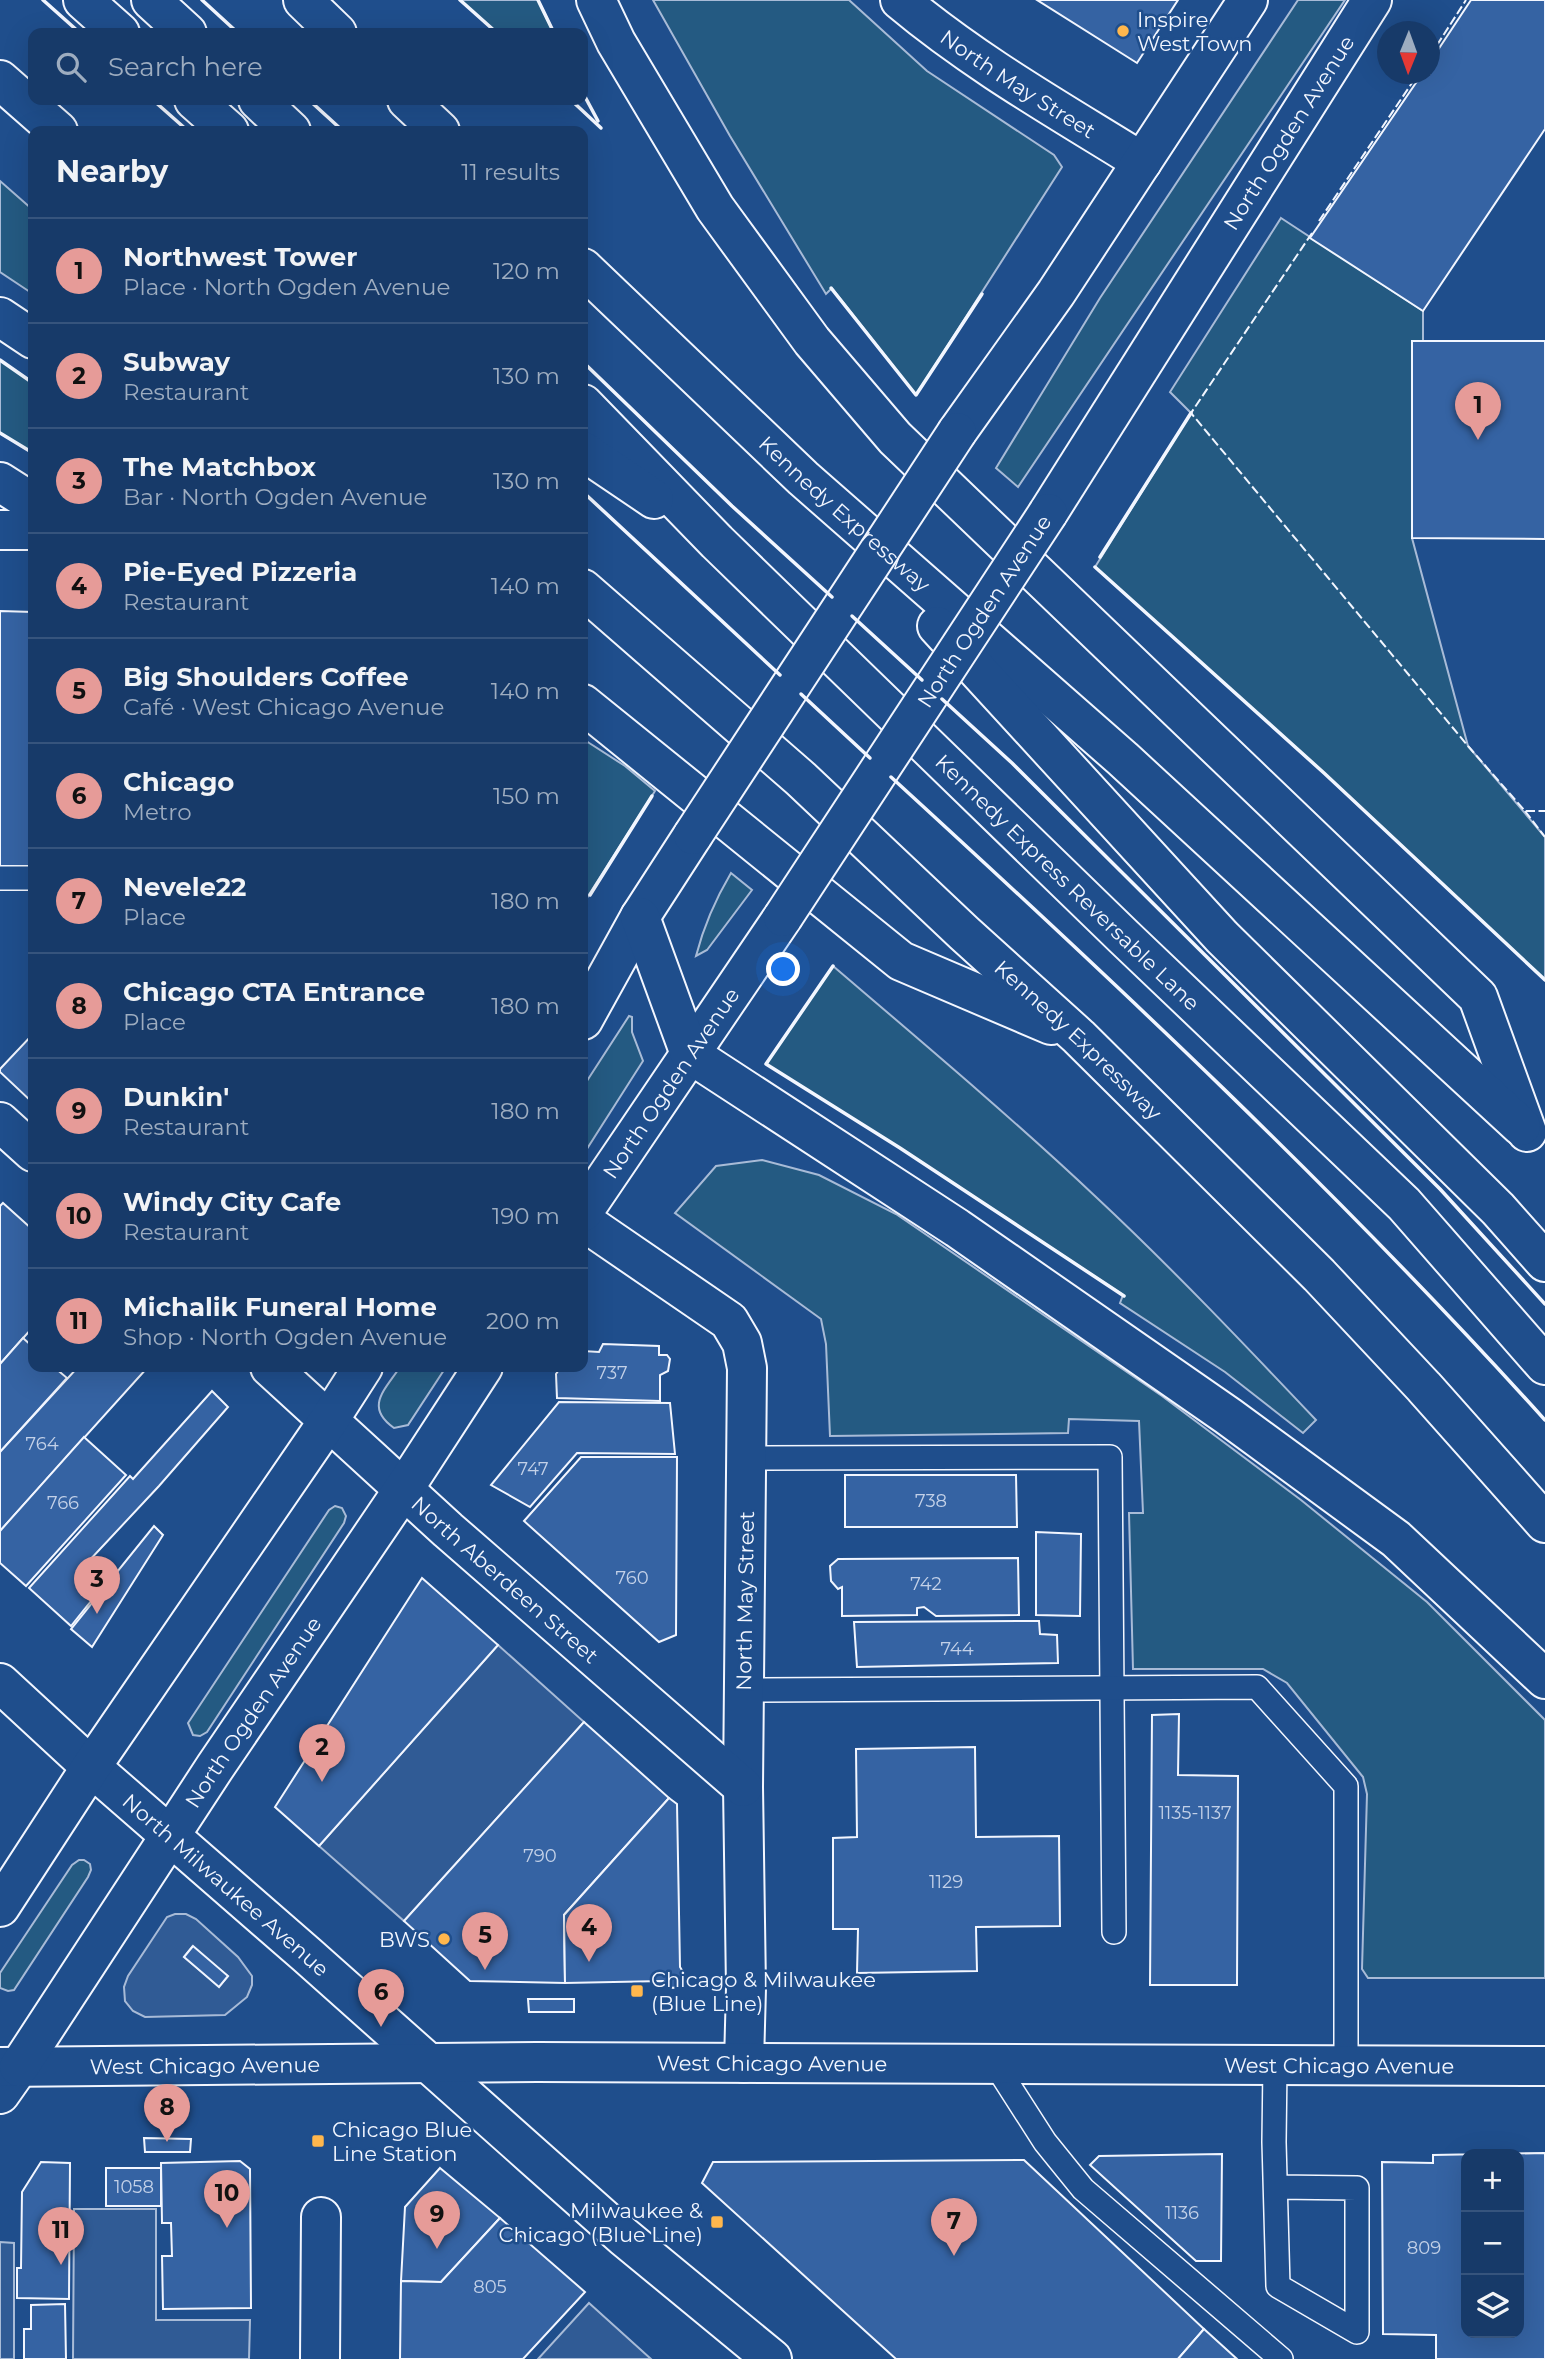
<!DOCTYPE html>
<meta charset="utf-8">
<style>
body{margin:0;font-family:Montserrat,sans-serif;background:#20416f;color:#f1f3f6}
.controls{position:absolute;right:21px;bottom:21px;display:grid;overflow:hidden;border-radius:14px;box-shadow:0 7px 28px #0002}
.controls button{width:63px;height:63px;display:grid;place-items:center;padding:0;border:0;border-bottom:2px solid #36547d;background:#173a69;color:#f1f3f6;font:35px sans-serif}
.compass{position:absolute;left:1377px;top:21px;width:63px;height:63px;border-radius:50%;background:#173a69;box-shadow:0 7px 28px #0002;rotate:181deg}
.you{position:absolute;left:784px;top:970px;width:24px;height:24px;margin:-18px;border:5px solid #fff;border-radius:50%;background:#1a73e8;box-shadow:0 0 0 10px #1a73e833}
.badge{display:grid;place-items:center;width:46px;height:46px;border-radius:50%;background:#e69b98;color:#111;font-size:23px;font-weight:700}
.pin{position:absolute;translate:-50% -58px;filter:drop-shadow(0 2px 4px #0008)}
.pin::after{content:'';position:absolute;top:37px;width:24px;height:21px;background:inherit;clip-path:polygon(0 0,100% 0,50% 100%)}
.list{margin:0;padding:0;list-style:none}
h2{display:flex;justify-content:space-between;align-items:center;height:91px;margin:0;padding:0 28px;font-size:30px}
h2 small{font-size:23px;font-weight:400;color:#9eadc0}
.list li{display:grid;grid-template-columns:46px 1fr auto;gap:21px;align-items:center;box-sizing:border-box;height:105px;padding:0 28px;border-top:2px solid #36547d}
.list b{display:block;font-size:26px;white-space:nowrap}
.list p{margin:0;font-size:23px;white-space:nowrap;color:#9eadc0}
.list em{font-size:23px;font-style:normal;color:#9eadc0}
.icon{flex:none;width:38px;height:38px;fill:none;stroke:currentColor;stroke-width:2;stroke-linecap:round;stroke-linejoin:round}
.map{position:relative;flex:none;width:1545px;height:2359px;overflow:hidden}
.search{position:absolute;background:#173a69;box-shadow:0 7px 28px #0002;left:28px;top:28px;width:560px;height:77px;display:flex;align-items:center;gap:18px;box-sizing:border-box;padding:0 24px;border-radius:14px;color:#9eadc0;font-size:26px}
.panel{position:absolute;background:#173a69;box-shadow:0 7px 28px #0002;left:28px;top:126px;width:560px;height:1246px;border-radius:14px}
.map>svg:first-child{display:block}
.green{fill:#245a82;stroke:#a8bbd7;stroke-width:2}
.parking{fill:#305b95;stroke:#a8bbd7;stroke-width:2;fill-rule:evenodd}
.building{fill:#3563a3;stroke:#f2f6ff;stroke-width:2;fill-rule:evenodd}
.lines{fill:none;stroke-linecap:round;stroke-linejoin:round}
.service-casing{stroke:#f2f6ff;stroke-width:26}
.minor-casing{stroke:#f2f6ff;stroke-width:42}
.secondary-casing{stroke:#f2f6ff;stroke-width:42}
.motorway-casing{stroke:#f2f6ff;stroke-width:42}
.service{stroke:#1f4e8c;stroke-width:23}
.minor{stroke:#1f4e8c;stroke-width:38}
.secondary{stroke:#1f4e8c;stroke-width:38}
.motorway{stroke:#1f4e8c;stroke-width:38}
.secondary-bridge-casing{stroke:#f2f6ff;stroke-width:42;stroke-linecap:butt}
.secondary-bridge{stroke:#1f4e8c;stroke-width:38}
.fence{stroke:#f2f6ff;stroke-width:2;stroke-dasharray:9 3.5;stroke-linecap:butt}
.wall{stroke:#f2f6ff;stroke-width:3.5}
.poi-dot{fill:#ffb74d;stroke:#1f4e8c;stroke-width:2.5}
.labels{text-anchor:middle;dominant-baseline:central;stroke-width:5;stroke-linejoin:round;paint-order:stroke}
.number-label{font-size:18px;fill:#c3d1e8}
.poi-label{font-size:21px;fill:#f2f6ff;stroke:#1f4e8c;text-anchor:start}
.street-label{font-size:21px;fill:#f2f6ff;stroke:#1f4e8c}
</style>
<div class="map">
<svg width="1545" height="2359" viewBox="0 0 1545 2359">
<rect width="100%" height="100%" fill="#1f4e8c"/>
<g class="green">
<path d="M460,0H538L554,33H497Z"/>
<path d="M653,0H849L927,71L1054,155L1062,167L916,395L832,288L826,294L730,136Z"/>
<path d="M1298,0H1345L1018,487L996,468L1100,298Z"/>
<path d="M0,181L33,210V294L0,272Z"/>
<path d="M1281,218L1423,311V341L1412,342V538L1468,746L1545,837V980L1324,773L1095,567L1191,413L1170,392Z"/>
<path d="M0,360L33,383V453L0,433Z"/>
<path d="M583,739L625,766L655,791L583,904Z"/>
<path d="M731,873L752,890L707,950L696,956C704,925 715,900 731,873Z"/>
<path d="M833,966C922,1042 1011,1117 1096,1197C1172,1268 1244,1344 1316,1420L1303,1433L1225,1372L1120,1303L1123,1295L900,1148L766,1064Z"/>
<path d="M629,1016L632,1017V1032L643,1061L583,1155V1087Z"/>
<path d="M762,1160L819,1175L896,1214L1162,1396L1301,1500L1427,1602L1545,1720V1978H1368L1362,1969L1367,1794L1363,1777L1287,1683L1263,1669H1133L1129,1513H1143L1139,1421L1069,1419L1068,1433L830,1436L826,1344L821,1319L675,1213L716,1166Z"/>
<path d="M400,1367H446L408,1425L394,1428C364,1407 385,1390 400,1367Z"/>
<path d="M335,1506L342,1508L346,1516L344,1523L207,1732L200,1736L193,1735L188,1723L329,1510Z"/>
<path d="M79,1860H84L90,1864L91,1870L88,1877L14,1990L8,1991L0,1988V1973L72,1865Z"/>
</g>
<g class="parking">
<path d="M498,1645L584,1722L404,1921L319,1846Z"/>
<path d="M175,1914H186L196,1919L238,1957L252,1976V1985L247,1997L225,2015L145,2017L133,2011L125,2001L124,1987L128,1976L167,1917ZM192,1947L228,1976L219,1986L184,1957Z"/>
<path d="M74,2209H156V2320H250L249,2359H73Z"/>
<path d="M0,2242L14,2243V2359H0Z"/>
<path d="M589,2303L651,2359H538Z"/>
</g>
<g class="building">
<path d="M1037,0H1178L1137,63Z"/>
<path d="M1471,0H1545V129L1423,311L1310,238L1422,74H1430V62Z"/>
<path d="M1412,341H1545V539L1412,538Z"/>
<path d="M0,611L33,612V867H0Z"/>
<path d="M33,1034V1103L0,1072V1069Z"/>
<path d="M3,1203L33,1230V1327L0,1364V1206Z"/>
<path d="M23,1338L33,1347V1367H54L67,1378L0,1452V1364Z"/>
<path d="M603,1344L659,1346V1355H667L670,1359L668,1371L660,1375V1401L557,1398L556,1374L561,1367H583V1351L599,1352Z"/>
<path d="M78,1367H148L0,1531V1452Z"/>
<path d="M212,1391L228,1407L159,1486L87,1563L107,1581L71,1626L29,1588L130,1476L133,1479Z"/>
<path d="M559,1402L670,1403L675,1454L577,1453L530,1507L491,1485Z"/>
<path d="M84,1437L126,1475L26,1586L0,1563V1531Z"/>
<path d="M581,1457H677L676,1635L659,1642L524,1521Z"/>
<path d="M845,1475H1016L1017,1527H845Z"/>
<path d="M154,1526L163,1535L92,1647L71,1629Z"/>
<path d="M1036,1532L1081,1534L1080,1616L1036,1615Z"/>
<path d="M1018,1558L1019,1615L936,1616L924,1607L917,1608V1615L842,1616V1587L838,1589L831,1581L830,1566L838,1559Z"/>
<path d="M422,1578L498,1645L319,1846L275,1807Z"/>
<path d="M1039,1621L1040,1634L1057,1635L1058,1663L857,1667L854,1622Z"/>
<path d="M1179,1714L1178,1775L1238,1776L1237,1985H1150L1152,1715Z"/>
<path d="M584,1722L669,1798L564,1915L565,1983L470,1981L404,1921Z"/>
<path d="M975,1747L976,1837L1059,1836L1060,1926L976,1927L977,1971L857,1973L858,1929H833V1838L857,1837L856,1749Z"/>
<path d="M669,1798L677,1804L680,1967L685,1975L684,1981L679,1986L673,1988L667,1986L663,1981L565,1983L564,1915Z"/>
<path d="M193,1946L228,1976L219,1987L184,1957Z"/>
<path d="M528,1999H574V2012H529Z"/>
<path d="M144,2138L191,2139L190,2152H145Z"/>
<path d="M1545,2153V2359H1436V2335L1383,2334L1382,2162L1433,2163V2155ZM1466,2154H1519V2333H1466Z"/>
<path d="M1222,2154L1221,2261H1196L1090,2165L1099,2156Z"/>
<path d="M1024,2160L1204,2329L1178,2359H896L702,2183L713,2162Z"/>
<path d="M240,2161L250,2169L251,2308L163,2309L162,2256H172L171,2223H162L161,2163Z"/>
<path d="M41,2162L70,2163L69,2299L17,2298V2268H21L22,2192Z"/>
<rect x="106" y="2168" width="55" height="38"/>
<path d="M440,2168L500,2218L441,2282L401,2281L405,2207Z"/>
<path d="M500,2218L585,2292L523,2359H400L401,2281L441,2282Z"/>
<path d="M65,2304L66,2359H24V2329H31V2305Z"/>
<path d="M1204,2329L1237,2359H1178Z"/>
</g>
<g class="lines">
<g class="service-casing">
<g id="service">
<path d="M0,878H33"/>
<path d="M746,1458L1110,1457L1114,1932"/>
<path d="M744,1690L1257,1687L1346,1786V2065"/>
<path d="M995,2064L1045,2142L1083,2189L1281,2359"/>
<path d="M1275,2065L1274,2142L1278,2286L1357,2332V2188L1277,2187"/>
</g>
</g>
<g class="minor-casing">
<g id="minor">
<path id="s1" d="M900,0C975,63 1060,111 1142,162"/>
<path d="M0,482L33,503"/>
<path d="M0,530H33"/>
<path d="M0,1122L33,1152"/>
<path d="M583,1221L729,1321L742,1343L747,1368L743,1787L746,1988L744,2063"/>
<path id="s2" d="M270,1367L448,1530L743,1787"/>
<path d="M0,2094L19,2067"/>
<path d="M320,2359L321,2217"/>
</g>
</g>
<g class="secondary-casing">
<g id="secondary">
<path d="M957,432L1056,293L1248,0"/>
<path id="s3" d="M1048,513L1372,0"/>
<path d="M583,1020L640,917L693,835"/>
<path id="s4" d="M583,1212L783,917"/>
<path id="s5" d="M0,1683L91,1767L307,1955L535,2158L624,2237L772,2359"/>
<path d="M0,1907L91,1767L329,1420L363,1367"/>
<path id="s6" d="M0,2067L537,2062L1545,2066"/>
<path id="s7" d="M19,2067L215,1767L403,1490L483,1367"/>
</g>
</g>
<g class="motorway-casing">
<g id="motorway">
<path d="M83,0L120,33"/>
<path d="M151,0L187,33"/>
<path d="M303,0L337,33"/>
<path d="M596,0L616,42L715,208L812,341L895,438L1478,997L1527,1132"/>
<path d="M0,80L58,131"/>
<path d="M194,100L229,131"/>
<path d="M258,100L291,131"/>
<path d="M407,100L440,131"/>
<path id="s8" d="M583,268L803,478L1123,759L1521,1126"/>
<path d="M0,317L33,339"/>
<path id="s9" d="M583,404L717,542L1124,937L1404,1204L1545,1365"/>
<path d="M583,451L654,499"/>
<path id="s10" d="M583,589L801,779L964,933L1079,1037L1319,1275L1424,1387L1545,1523"/>
<path d="M937,626L1222,937L1498,1209L1545,1262"/>
<path d="M583,704L901,961L1051,1025"/>
<path d="M640,917L690,1054L957,1228L1228,1416L1396,1539L1545,1679"/>
</g>
</g>
<use href="#service" class="service"/>
<use href="#minor" class="minor"/>
<use href="#secondary" class="secondary"/>
<use href="#motorway" class="motorway"/>
<g class="secondary-bridge-casing">
<g id="secondary-bridge">
<path d="M693,835L957,432"/>
<path id="s11" d="M783,917L1048,513"/>
</g>
</g>
<use href="#secondary-bridge" class="secondary-bridge"/>
<g class="fence">
<path d="M1430,56L1466,0"/>
<path d="M1319,221L1418,74"/>
<path d="M1312,233L1191,413L1468,746L1525,811H1545"/>
<path d="M1525,811L1545,837"/>
</g>
<g class="wall">
<path d="M43,0L80,33"/>
<path d="M202,0L238,33"/>
<path d="M460,0L497,33"/>
<path d="M538,0L554,33"/>
<path d="M583,93L598,121"/>
<path d="M153,100L188,131"/>
<path d="M309,100L343,131"/>
<path d="M571,100L601,128"/>
<path d="M831,288L916,395L982,294"/>
<path d="M0,360L33,383"/>
<path d="M583,362L732,506L832,597"/>
<path d="M0,433L33,453"/>
<path d="M583,492L780,675"/>
<path d="M1100,557L1191,413"/>
<path d="M1095,567L1324,773L1545,980"/>
<path d="M852,616L922,680"/>
<path d="M801,694L870,758"/>
<path d="M942,699L1012,763L1440,1189L1545,1304"/>
<path d="M891,777C1116,983 1340,1193 1545,1420"/>
<path d="M590,895L652,796"/>
<path d="M833,966L766,1064L900,1148L1124,1296"/>
</g>
</g>
<g class="poi-dot">
<circle cx="1123" cy="31" r="7"/>
<circle cx="444" cy="1939" r="7"/>
<rect x="630" y="1984" width="14" height="14" rx="3.5"/>
<rect x="311" y="2134" width="14" height="14" rx="3.5"/>
<rect x="710" y="2215" width="14" height="14" rx="3.5"/>
</g>
<g class="labels">
<g class="number-label">
<text x="612" y="1373">737</text>
<text x="42" y="1444">764</text>
<text x="533" y="1469">747</text>
<text x="931" y="1501">738</text>
<text x="63" y="1503">766</text>
<text x="632" y="1578">760</text>
<text x="926" y="1584">742</text>
<text x="957" y="1649">744</text>
<text x="1195" y="1813">1135-1137</text>
<text x="540" y="1856">790</text>
<text x="946" y="1882">1129</text>
<text x="134" y="2187">1058</text>
<text x="1182" y="2213">1136</text>
<text x="1424" y="2248">809</text>
<text x="490" y="2287">805</text>
</g>
<g class="poi-label">
<text x="1137" y="19">Inspire<tspan x="1137" dy="24">West Town</tspan></text>
<text x="430" y="1939" text-anchor="end">BWS</text>
<text x="651" y="1979">Chicago &amp; Milwaukee<tspan x="651" dy="24">(Blue Line)</tspan></text>
<text x="332" y="2129">Chicago Blue<tspan x="332" dy="24">Line Station</tspan></text>
<text x="703" y="2210" text-anchor="end">Milwaukee &amp;<tspan x="703" dy="24">Chicago (Blue Line)</tspan></text>
</g>
<g class="street-label">
<text stroke="none"><textPath href="#s1" startOffset="145">North May Street</textPath></text>
<text stroke="none"><textPath href="#s3" startOffset="450">North Ogden Avenue</textPath></text>
<text stroke="none"><textPath href="#s8" startOffset="359">Kennedy Expressway</textPath></text>
<text stroke="none"><textPath href="#s11" startOffset="366">North Ogden Avenue</textPath></text>
<text stroke="none"><textPath href="#s9" startOffset="681">Kennedy Express Reversable Lane</textPath></text>
<text stroke="none"><textPath href="#s10" startOffset="670">Kennedy Expressway</textPath></text>
<text stroke="none"><textPath href="#s4" startOffset="156">North Ogden Avenue</textPath></text>
<text stroke="none"><textPath href="#s2" startOffset="317">North Aberdeen Street</textPath></text>
<text transform="translate(745 1601) rotate(-89)">North May Street</text>
<text stroke="none"><textPath href="#s7" startOffset="425">North Ogden Avenue</textPath></text>
<text stroke="none"><textPath href="#s5" startOffset="303">North Milwaukee Avenue</textPath></text>
<text stroke="none"><textPath href="#s6" startOffset="772">West Chicago Avenue</textPath></text>
<text stroke="none"><textPath href="#s6" startOffset="205">West Chicago Avenue</textPath></text>
<text stroke="none"><textPath href="#s6" startOffset="1339">West Chicago Avenue</textPath></text>
</g>
</g>
</svg>
<div class="controls">
<button>+</button>
<button>−</button>
<button><svg class="icon" aria-label="layers" viewBox="0 0 24 24"><path d="M12 4l9 5-9 5-9-5zM3 14l9 5 9-5"/></svg></button>
</div>
<svg class="compass" viewBox="-18 -18 36 36"><path d="M0-13l5 13h-10z" fill="#e53935"/><path d="M0 13l5-13h-10z" fill="#9eadc0"/></svg>
<div class="you"></div>
<div class="pin badge" style="left:1478px;top:440px">1</div>
<div class="pin badge" style="left:322px;top:1782px">2</div>
<div class="pin badge" style="left:97px;top:1614px">3</div>
<div class="pin badge" style="left:589px;top:1962px">4</div>
<div class="pin badge" style="left:485px;top:1970px">5</div>
<div class="pin badge" style="left:381px;top:2027px">6</div>
<div class="pin badge" style="left:954px;top:2256px">7</div>
<div class="pin badge" style="left:167px;top:2142px">8</div>
<div class="pin badge" style="left:437px;top:2249px">9</div>
<div class="pin badge" style="left:227px;top:2228px">10</div>
<div class="pin badge" style="left:61px;top:2265px">11</div>
<div class="search"><svg class="icon" aria-label="search" viewBox="0 0 24 24"><circle cx="10" cy="10" r="6"/><path d="M15 15l6 6"/></svg>Search here</div>
<section class="panel">
<h2>Nearby<small>11 results</small></h2>
<ul class="list">
<li><span class="badge">1</span><div><b>Northwest Tower</b><p>Place · North Ogden Avenue</p></div><em>120 m</em></li>
<li><span class="badge">2</span><div><b>Subway</b><p>Restaurant</p></div><em>130 m</em></li>
<li><span class="badge">3</span><div><b>The Matchbox</b><p>Bar · North Ogden Avenue</p></div><em>130 m</em></li>
<li><span class="badge">4</span><div><b>Pie-Eyed Pizzeria</b><p>Restaurant</p></div><em>140 m</em></li>
<li><span class="badge">5</span><div><b>Big Shoulders Coffee</b><p>Café · West Chicago Avenue</p></div><em>140 m</em></li>
<li><span class="badge">6</span><div><b>Chicago</b><p>Metro</p></div><em>150 m</em></li>
<li><span class="badge">7</span><div><b>Nevele22</b><p>Place</p></div><em>180 m</em></li>
<li><span class="badge">8</span><div><b>Chicago CTA Entrance</b><p>Place</p></div><em>180 m</em></li>
<li><span class="badge">9</span><div><b>Dunkin'</b><p>Restaurant</p></div><em>180 m</em></li>
<li><span class="badge">10</span><div><b>Windy City Cafe</b><p>Restaurant</p></div><em>190 m</em></li>
<li><span class="badge">11</span><div><b>Michalik Funeral Home</b><p>Shop · North Ogden Avenue</p></div><em>200 m</em></li>
</ul>
</section>
</div>
